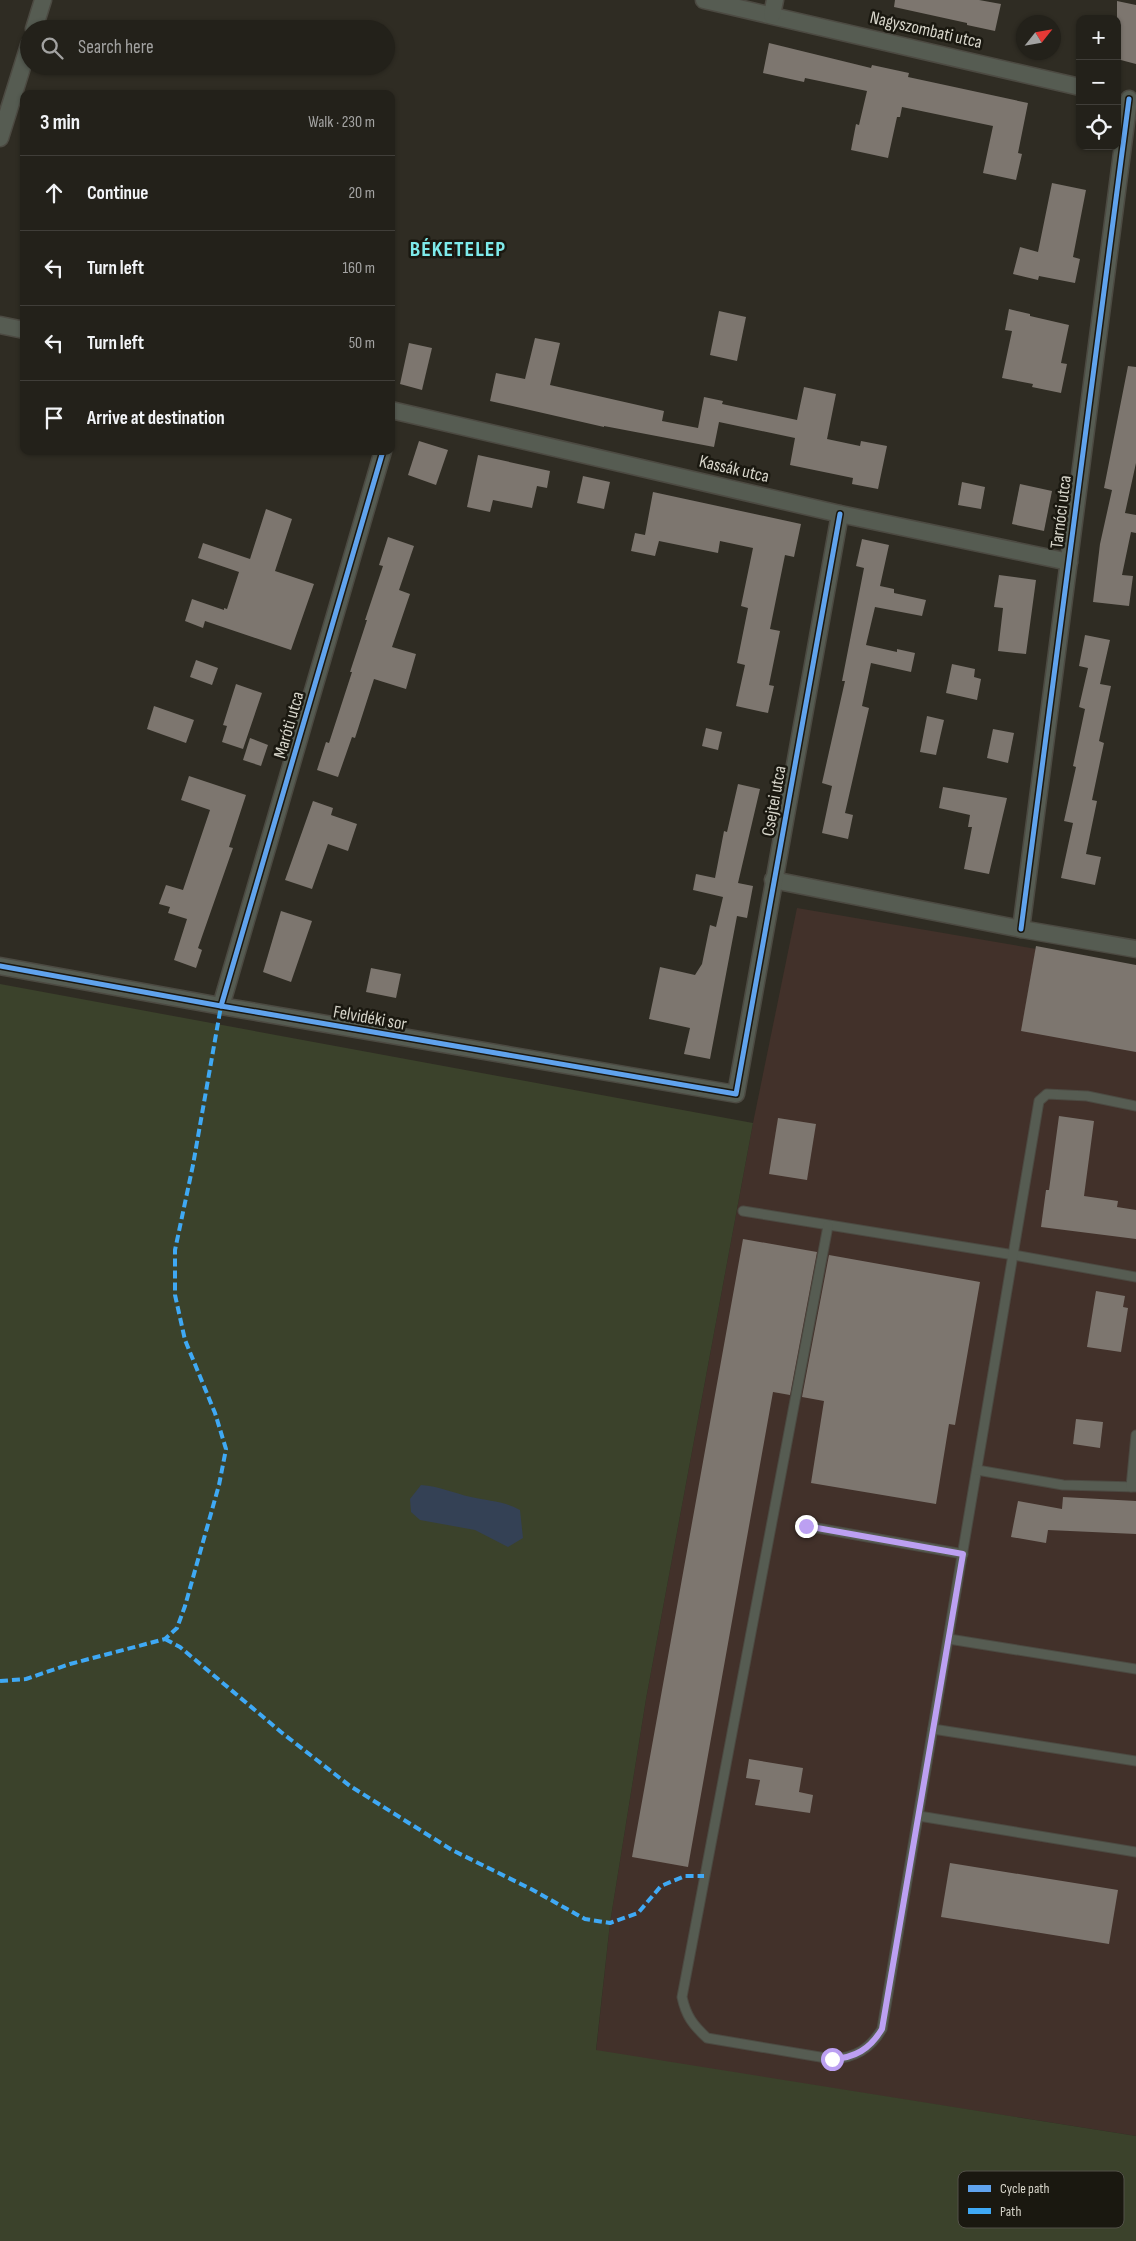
<!DOCTYPE html>
<meta charset="utf-8">
<style>
body{margin:0;font-family:"Sofia Sans Condensed",sans-serif;background:#2f2e27;color:#f1f3f6}
.controls{position:absolute;right:15px;top:15px;display:grid;overflow:hidden;border-radius:10px;box-shadow:0 1px 4px #0004}
.controls button{width:45px;height:45px;display:grid;place-items:center;padding:0;border:0;border-bottom:1px solid #403e39;background:#23211a;color:#f1f3f6;font:25px sans-serif}
.compass{position:absolute;left:1016px;top:15px;width:45px;height:45px;border-radius:50%;background:#23211a;box-shadow:0 1px 4px #0004;rotate:59deg}
.stop{position:absolute;width:15px;height:15px;margin:-11px;border:4px solid #bca0f2;border-radius:50%;background:#fff}
.stop.end{background:#bca0f2;border-color:#fff;box-shadow:0 1px 5px #0008}
.list{margin:0;padding:0;list-style:none}
h2{display:flex;justify-content:space-between;align-items:center;height:65px;margin:0;padding:0 20px;font-size:21px}
h2 small{font-size:16px;font-weight:400;color:#a3a3a2}
.list li{display:grid;grid-template-columns:32px 1fr auto;gap:15px;align-items:center;box-sizing:border-box;height:75px;padding:0 20px;border-top:1px solid #403e39}
.list b{display:block;font-size:19px;white-space:nowrap}
.list em{font-size:16px;font-style:normal;color:#a3a3a2}
.icon{flex:none;width:28px;height:28px;fill:none;stroke:currentColor;stroke-width:2;stroke-linecap:round;stroke-linejoin:round}
.map{position:relative;flex:none;width:1136px;height:2241px;overflow:hidden}
.search{position:absolute;background:#23211a;box-shadow:0 1px 4px #0004;left:20px;top:20px;width:375px;height:55px;display:flex;align-items:center;gap:12px;box-sizing:border-box;padding:0 18px;border-radius:28px;color:#a3a3a2;font-size:19px}
.panel{position:absolute;background:#23211a;box-shadow:0 1px 4px #0004;left:20px;top:90px;width:375px;height:365px;border-radius:10px}
.map>svg:first-child{display:block}
.industrial{fill:#42312a}
.green{fill:#3b422b}
.water{fill:#344155}
.building{fill:#7d766f}
.lines{fill:none;stroke-linecap:round;stroke-linejoin:round}
.lane-casing{stroke:#4c4a42;stroke-width:11}
.street-casing{stroke:#4c4a42;stroke-width:19}
.lane{stroke:#565c52;stroke-width:9}
.street{stroke:#565c52;stroke-width:16}
.quiet{stroke:#3fa9f5;stroke-width:4;stroke-dasharray:8 4;stroke-linecap:butt}
.cycleway-casing{stroke:#1a1810;stroke-width:8}
.cycleway{stroke:#60a3ed;stroke-width:5}
.route{stroke:#bca0f2;stroke-width:6}
.labels{text-anchor:middle;dominant-baseline:central;stroke-width:5;stroke-linejoin:round;paint-order:stroke}
.street-label{font-size:18px;fill:#d7d5ca;stroke:#1a1810}
.district-label{font-size:22px;font-weight:bold;letter-spacing:1px;fill:#7eeaea;stroke:#1a1810}
.key{fill:#1a1810;stroke:#535148;stroke-width:1}
.key-label{font-size:14px;fill:#d7d5ca}
</style>
<div class="map">
<svg width="1136" height="2241" viewBox="0 0 1136 2241">
<rect width="100%" height="100%" fill="#2f2c23"/>
<path class="industrial" d="M797,908L1136,966V2136L596,2051L610,1923L646,1699L753,1123Z"/>
<path class="green" d="M0,984L753,1123L646,1699L610,1923L596,2050L1136,2136V2241H0Z"/>
<path class="water" d="M421,1485C439,1486 453,1493 471,1497C488,1501 504,1501 520,1510L523,1538L508,1547L475,1530L420,1520L411,1512L410,1499Z"/>
<g class="building">
<path d="M895,0H979L1001,4L995,31L967,25V23L894,7Z"/>
<path d="M1117,1L1136,5V64L1117,59Z"/>
<path d="M769,43L871,68L872,65L909,73L908,77L1028,103L1018,153L1022,154L1016,180L983,173L993,126L902,107L900,117H897L888,158L851,150L856,124L859,125L867,91L805,78L804,82L763,73Z"/>
<path d="M1052,183L1086,190L1073,257L1080,259L1075,283L1039,276L1038,280L1013,274L1020,247L1038,252Z"/>
<path d="M1009,309L1030,314V316L1069,325L1061,363L1067,364L1061,393L1032,387L1033,384L1002,378L1012,331L1005,330Z"/>
<path d="M719,311L746,317L737,361L710,355Z"/>
<path d="M535,338L560,343L550,385L664,411L662,421L698,428L704,397L723,401L722,404L797,420L804,387L836,394L827,439L860,446L861,441L887,446L878,489L852,484L853,478L790,465L795,438L719,422L714,447L604,426V427L490,401L496,373L525,379Z"/>
<path d="M409,343L432,348L422,390L400,384Z"/>
<path d="M1128,366L1136,367V463L1125,513L1136,515V533L1131,532L1122,575L1133,576L1129,606L1093,602L1100,544L1112,490L1104,488Z"/>
<path d="M419,441L448,450L436,485L408,475Z"/>
<path d="M478,455L550,471L547,488L537,486L532,508L493,500L490,512L467,507Z"/>
<path d="M583,476L610,482L604,509L577,503Z"/>
<path d="M962,482L985,487L981,509L958,505Z"/>
<path d="M1020,484L1052,491L1044,531L1012,524Z"/>
<path d="M653,492L801,524L794,557L785,555L770,629L780,631L769,685L774,686L768,713L736,706L745,665L737,663L748,608L741,606L753,548L720,541L718,553L659,541L655,556L631,551L635,533L645,535Z"/>
<path d="M266,509L292,519L275,571L314,584L291,650L205,621L203,628L185,621L192,599L224,610V608L227,609L239,572L198,558L203,543L250,559Z"/>
<path d="M388,537L414,546L399,590L410,594L392,647L416,654L406,689L374,679L355,738L352,737L338,777L317,770L326,742L329,743L352,672H350L367,620H365L383,566L379,565Z"/>
<path d="M862,539L889,545L880,586L894,589V593L926,600L922,616L875,607L866,645L897,652V649L915,653L911,672L871,663L862,706L869,708L845,813L853,815L848,839L822,833L832,786L822,783L845,681H842L864,568L856,566Z"/>
<path d="M999,575L1036,580L1026,654L998,651L1003,608L994,607Z"/>
<path d="M1085,635L1110,640L1100,684L1111,686L1099,741L1104,743L1092,800L1097,801L1086,854L1101,857L1095,885L1061,878L1073,823L1064,821L1076,767L1073,766L1085,709L1079,707L1088,668L1079,666Z"/>
<path d="M196,660L218,668L212,685L190,677Z"/>
<path d="M952,664L975,669L974,677L981,679L977,700L946,693Z"/>
<path d="M236,684L262,693L243,749L222,742L227,726L223,725Z"/>
<path d="M154,706L194,720L186,743L147,729Z"/>
<path d="M927,716L944,720L936,755L920,752Z"/>
<path d="M706,728L722,732L718,750L702,746Z"/>
<path d="M993,729L1014,733L1008,763L987,758Z"/>
<path d="M250,738L268,745L261,766L243,760Z"/>
<path d="M189,776L246,795L229,847L233,848L198,948L202,950L196,968L174,960L187,919L168,913L170,907L159,904L166,885L183,890L210,810L181,800Z"/>
<path d="M738,784L760,789L738,883L753,886L747,918L737,916L710,1059L684,1054L690,1028L649,1019L660,967L695,975L702,964L710,925L716,927L723,897L693,890L696,874L715,878L724,831L727,832Z"/>
<path d="M943,787L1007,798L989,874L964,869L972,827H968L970,815L939,808Z"/>
<path d="M313,801L333,808L331,815L357,824L348,851L328,844L312,889L285,880Z"/>
<path d="M281,911L312,921L291,982L263,972Z"/>
<path d="M1036,946L1136,965V1052L1021,1031Z"/>
<path d="M371,968L401,974L396,998L366,992Z"/>
<path d="M1059,1116L1094,1121L1084,1196L1118,1201L1117,1207L1136,1210V1239L1041,1227L1046,1190H1049Z"/>
<path d="M778,1118L816,1124L807,1180L769,1174Z"/>
<path d="M743,1239L817,1252L790,1395L773,1392L688,1867L632,1857Z"/>
<path d="M829,1255L980,1282L955,1425L949,1424L936,1504L811,1483L824,1401L802,1397Z"/>
<path d="M1096,1291L1125,1296L1123,1307L1128,1308L1121,1352L1087,1347Z"/>
<path d="M1076,1419L1103,1422L1100,1448L1073,1444Z"/>
<path d="M1063,1497L1136,1501V1534L1048,1530L1046,1543L1011,1537L1018,1501L1062,1509Z"/>
<path d="M749,1759L803,1768L799,1792L813,1795L810,1813L755,1805L760,1780L746,1778Z"/>
<path d="M950,1863L1118,1890L1109,1944L941,1917Z"/>
</g>
<g class="lines">
<g class="lane-casing">
<g id="lane">
<path d="M743,1211L1014,1255L1136,1277"/>
<path d="M828,1226L682,1997C686,2016 693,2025 707,2038L832,2059C855,2058 870,2049 882,2029L1039,1101L1047,1094L1087,1096L1136,1106"/>
<path d="M977,1470L1063,1485L1136,1487"/>
<path d="M1131,1487L1136,1435"/>
<path d="M806,1526L963,1554"/>
<path d="M949,1639L1136,1669"/>
<path d="M933,1729L1136,1761"/>
<path d="M919,1816L1136,1852"/>
</g>
</g>
<g class="street-casing">
<g id="street">
<path d="M704,0L1080,87"/>
<path d="M772,15L775,0"/>
<path d="M34,29L43,0"/>
<path d="M0,138L29,45"/>
<path d="M0,325L24,330"/>
<path d="M391,410L840,514L1069,562"/>
<path d="M773,880L1021,929L1136,949"/>
<path d="M1021,929L1129,99"/>
<path d="M0,966L221,1006L736,1094L840,514"/>
<path d="M221,1006L383,451"/>
</g>
</g>
<use href="#lane" class="lane"/>
<use href="#street" class="street"/>
<g class="quiet">
<path d="M165,1639L180,1647L281,1732L350,1786L452,1850L531,1889L585,1919L610,1923L638,1913L661,1886L685,1876H704"/>
<path d="M0,1681L26,1679L70,1664L165,1639L177,1628L185,1606L219,1485L226,1449L215,1413L185,1340L175,1295V1250L193,1165L221,1006"/>
</g>
<g class="cycleway-casing">
<g id="cycleway">
<path d="M1021,929L1129,99"/>
<path d="M0,966L221,1006L736,1094L840,514"/>
<path d="M221,1006L383,451"/>
</g>
</g>
<use href="#cycleway" class="cycleway"/>
</g>
<g class="lines">
<path class="route" d="M806,1526L963,1554L882,2029C870,2049 855,2058 832,2059"/>
</g>
<g class="labels">
<g class="street-label">
<text transform="translate(926 30) rotate(13)">Nagyszombati utca</text>
<text transform="translate(734 469) rotate(13)">Kassák utca</text>
<text transform="translate(1061 512) rotate(-83)">Tarnóci utca</text>
<text transform="translate(289 725) rotate(-74)">Maróti utca</text>
<text transform="translate(774 801) rotate(-80)">Csejtei utca</text>
<text transform="translate(370 1018) rotate(10)">Felvidéki sor</text>
</g>
<g class="district-label">
<text x="458" y="249">BÉKETELEP</text>
</g>
</g>
<rect x="958" y="2171" width="166" height="57" rx="8" class="key"/>
<rect x="968" y="2185" width="23" height="7" fill="#60a3ed"/>
<rect x="968" y="2208" width="23" height="6" fill="#3fa9f5"/>
<g class="key-label">
<text x="1000" y="2193">Cycle path</text>
<text x="1000" y="2216">Path</text>
</g>
</svg>
<div class="controls">
<button>+</button>
<button>−</button>
<button><svg class="icon" aria-label="locate" viewBox="0 0 24 24"><circle cx="12" cy="12" r="6"/><path d="M12 2v4M12 18v4M2 12h4M18 12h4"/></svg></button>
</div>
<svg class="compass" viewBox="-18 -18 36 36"><path d="M0-13l5 13h-10z" fill="#e53935"/><path d="M0 13l5-13h-10z" fill="#a3a3a2"/></svg>
<div class="stop" style="left:832px;top:2059px"></div>
<div class="stop end" style="left:806px;top:1526px"></div>
<div class="search"><svg class="icon" aria-label="search" viewBox="0 0 24 24"><circle cx="10" cy="10" r="6"/><path d="M15 15l6 6"/></svg>Search here</div>
<section class="panel">
<h2>3 min<small>Walk · 230 m</small></h2>
<ul class="list">
<li><svg class="icon" aria-label="ahead" viewBox="0 0 24 24"><path d="M12 20V5M6 11l6-6 6 6"/></svg><div><b>Continue</b></div><em>20 m</em></li>
<li><svg class="icon" aria-label="left" viewBox="0 0 24 24"><path d="M17 20v-9H6M10 6l-5 5 5 5"/></svg><div><b>Turn left</b></div><em>160 m</em></li>
<li><svg class="icon" aria-label="left" viewBox="0 0 24 24"><path d="M17 20v-9H6M10 6l-5 5 5 5"/></svg><div><b>Turn left</b></div><em>50 m</em></li>
<li><svg class="icon" aria-label="arrive" viewBox="0 0 24 24"><path d="M6 21V4h12l-3 4 3 4H6"/></svg><div><b>Arrive at destination</b></div></li>
</ul>
</section>
</div>
